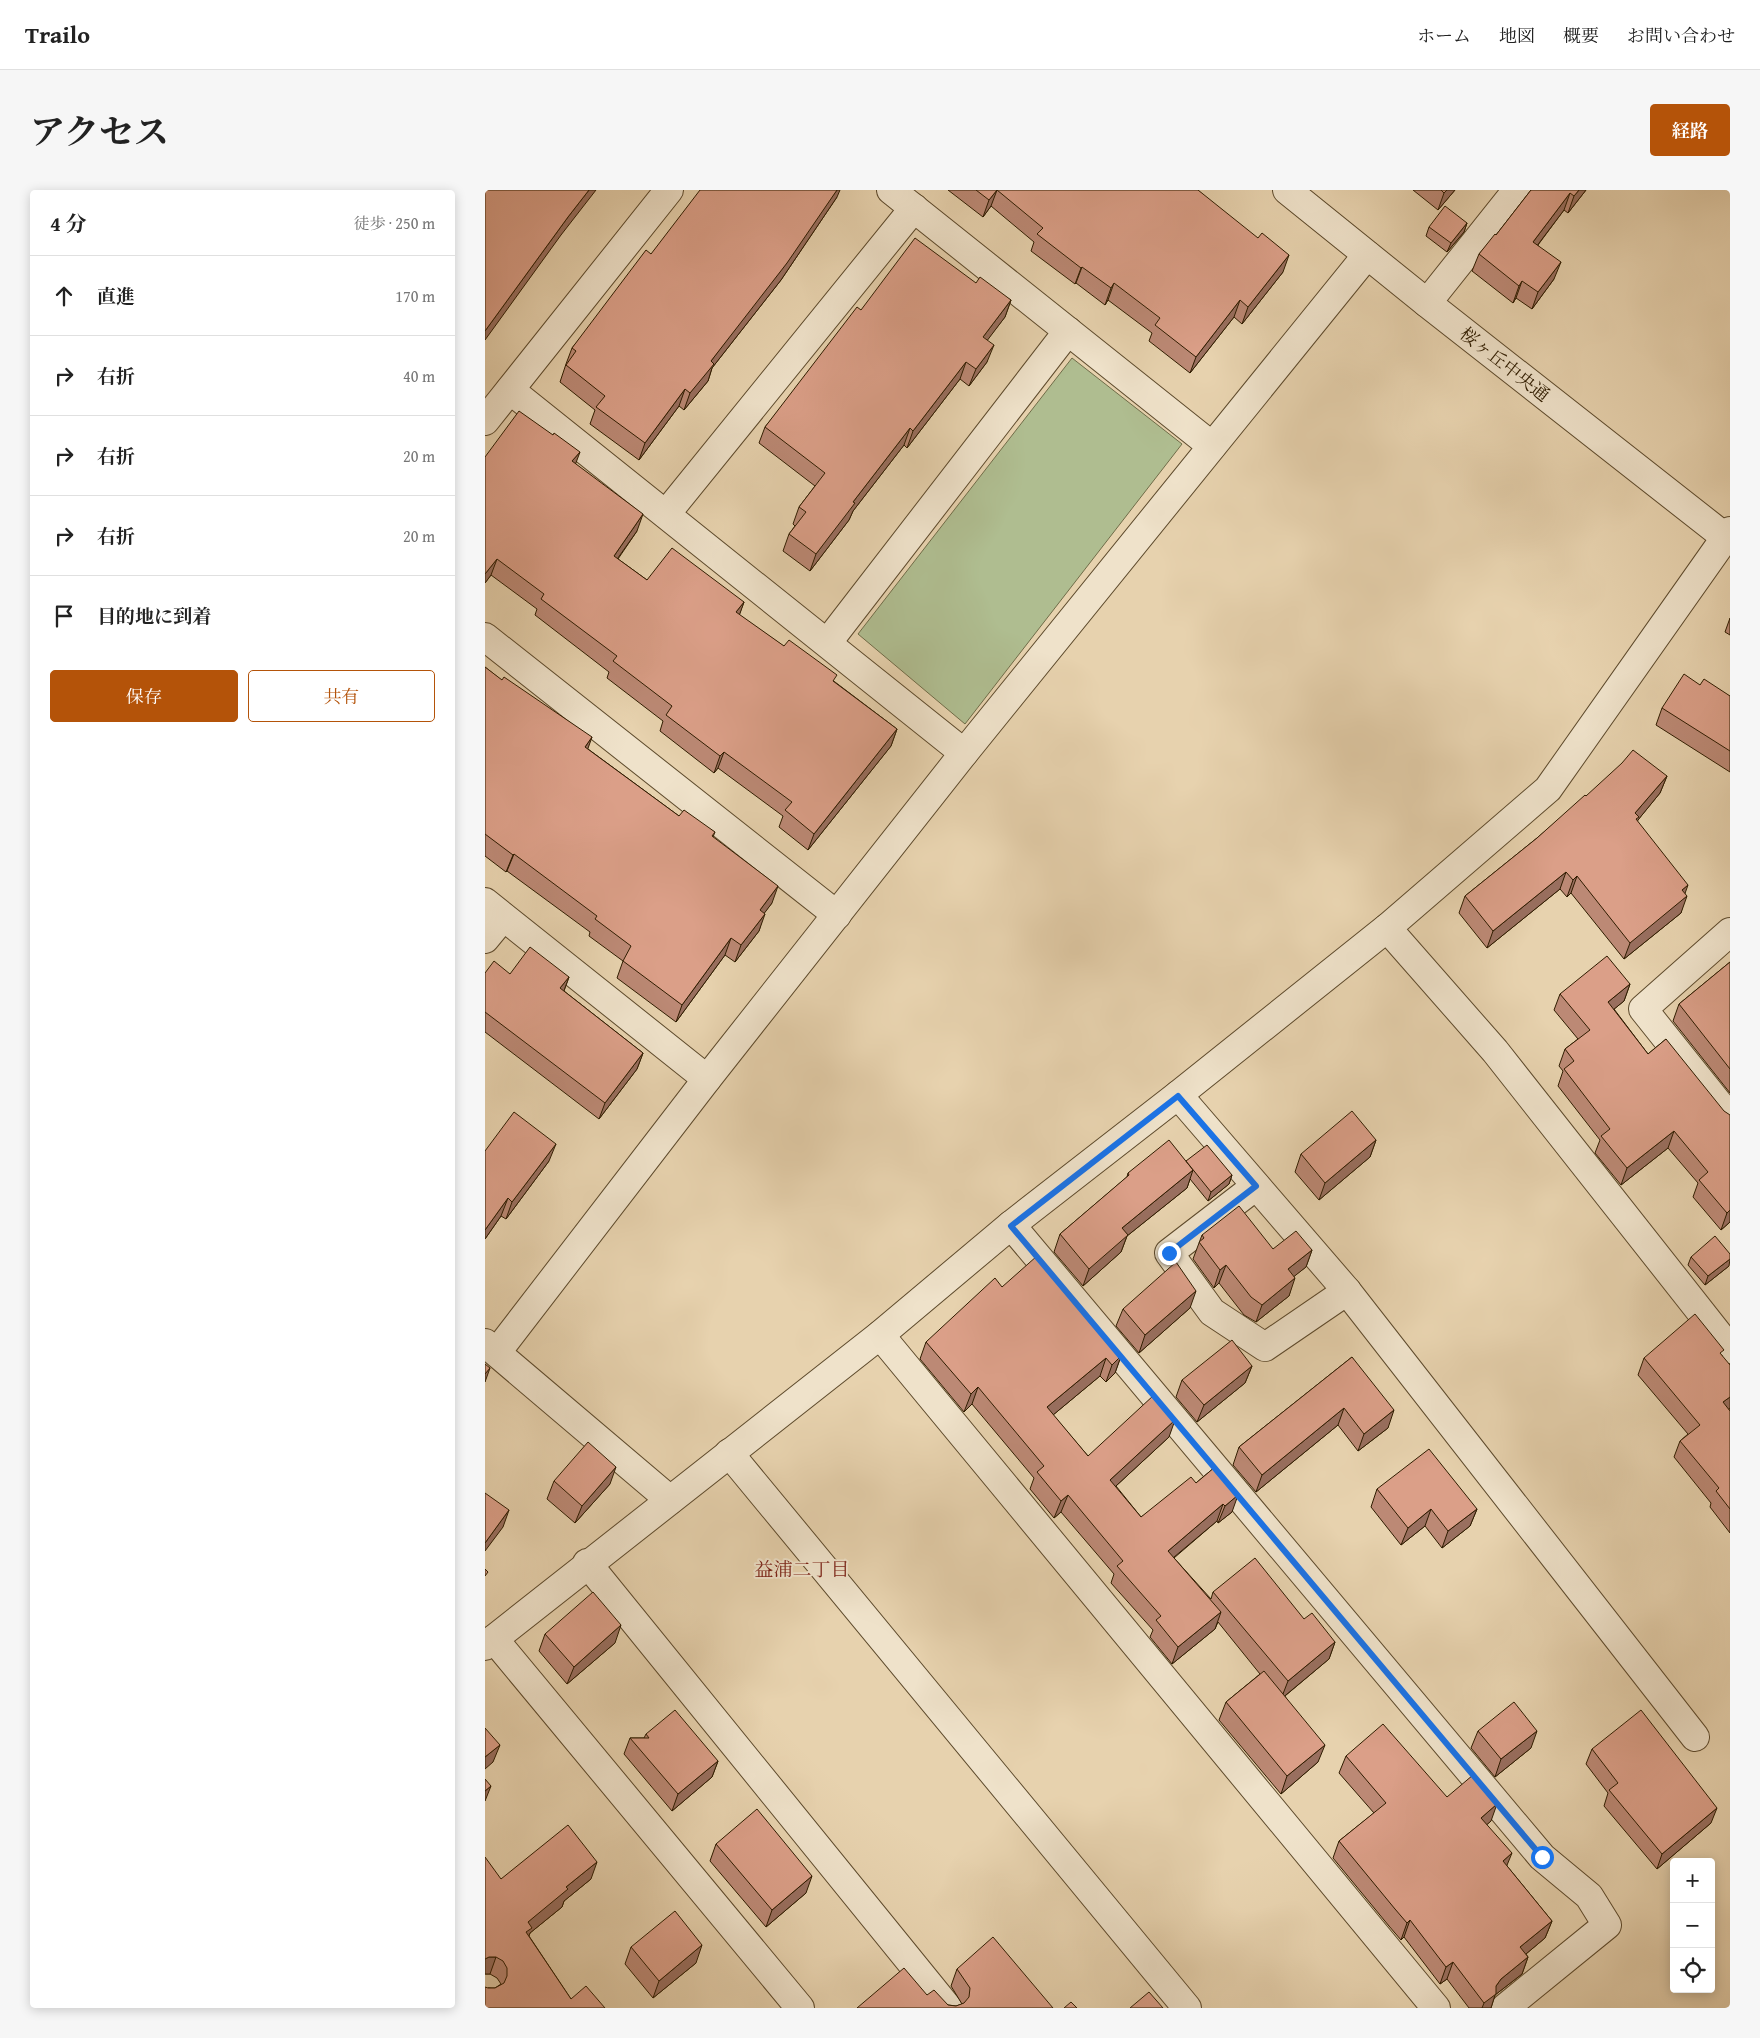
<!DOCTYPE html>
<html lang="ja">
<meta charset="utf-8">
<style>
body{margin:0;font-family:"Gentium Book Plus","Noto Serif JP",serif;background:#f6f6f6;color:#222}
.controls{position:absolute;right:15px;bottom:15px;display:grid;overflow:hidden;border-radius:5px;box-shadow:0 2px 12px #0003}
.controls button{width:45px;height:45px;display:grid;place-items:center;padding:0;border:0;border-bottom:1px solid #e0e0e0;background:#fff;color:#222;font:25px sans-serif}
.stop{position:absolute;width:15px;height:15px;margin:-11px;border:4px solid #1a73e8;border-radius:50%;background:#fff}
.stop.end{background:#1a73e8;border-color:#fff;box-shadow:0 1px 5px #0008}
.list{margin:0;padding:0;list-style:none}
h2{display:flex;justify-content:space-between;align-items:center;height:65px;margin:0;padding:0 20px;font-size:21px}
h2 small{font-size:16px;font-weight:400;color:#767676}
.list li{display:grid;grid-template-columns:32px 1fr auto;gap:15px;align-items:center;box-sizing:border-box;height:80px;padding:0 20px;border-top:1px solid #e0e0e0}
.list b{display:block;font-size:19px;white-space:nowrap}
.list em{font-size:16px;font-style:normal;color:#767676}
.actions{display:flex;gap:10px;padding:15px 20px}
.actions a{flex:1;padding:11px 0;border:1px solid #b45309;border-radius:5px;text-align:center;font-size:18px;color:#b45309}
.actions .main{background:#b45309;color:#fff}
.icon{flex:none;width:28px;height:28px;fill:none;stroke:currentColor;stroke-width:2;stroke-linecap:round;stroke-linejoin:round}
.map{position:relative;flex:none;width:1245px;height:1818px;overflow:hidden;border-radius:5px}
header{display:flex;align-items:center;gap:30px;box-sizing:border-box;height:70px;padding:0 25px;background:#fff;border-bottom:1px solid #e0e0e0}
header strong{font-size:24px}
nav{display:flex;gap:28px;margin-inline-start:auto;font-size:18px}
.intro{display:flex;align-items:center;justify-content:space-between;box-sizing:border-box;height:120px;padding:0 30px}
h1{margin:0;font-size:35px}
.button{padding:12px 22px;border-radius:5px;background:#b45309;color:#fff;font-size:18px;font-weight:700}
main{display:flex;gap:30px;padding:0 30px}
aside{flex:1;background:#fff;border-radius:5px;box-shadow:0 2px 12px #0003}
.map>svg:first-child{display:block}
.green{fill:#afbd90;stroke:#6f6c48}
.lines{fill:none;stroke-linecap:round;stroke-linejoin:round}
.minor-casing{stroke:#5d4a2c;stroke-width:30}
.minor{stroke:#efe2ca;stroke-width:28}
.wall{fill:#bc8975;stroke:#2f1c00}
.shaded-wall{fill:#996f5f;stroke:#2f1c00}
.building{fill:#db9f88;stroke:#2f1c00}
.route{stroke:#1a73e8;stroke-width:6}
.labels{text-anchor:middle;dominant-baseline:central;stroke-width:4;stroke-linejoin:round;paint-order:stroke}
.street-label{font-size:18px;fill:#2f1c00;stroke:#efe2ca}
.neighbourhood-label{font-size:19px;fill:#7a1f14;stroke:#efe2ca}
</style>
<header>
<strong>Trailo</strong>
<nav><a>ホーム</a><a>地図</a><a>概要</a><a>お問い合わせ</a></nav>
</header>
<div class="intro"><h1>アクセス</h1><a class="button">経路</a></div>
<main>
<aside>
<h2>4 分<small>徒歩 · 250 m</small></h2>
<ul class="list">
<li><svg class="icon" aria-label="ahead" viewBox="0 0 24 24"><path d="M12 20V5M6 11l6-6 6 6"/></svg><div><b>直進</b></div><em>170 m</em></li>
<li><svg class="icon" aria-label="right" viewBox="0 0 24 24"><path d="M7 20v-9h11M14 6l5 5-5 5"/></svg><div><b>右折</b></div><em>40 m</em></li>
<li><svg class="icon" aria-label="right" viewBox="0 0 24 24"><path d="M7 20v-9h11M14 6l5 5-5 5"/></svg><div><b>右折</b></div><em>20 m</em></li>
<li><svg class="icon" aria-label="right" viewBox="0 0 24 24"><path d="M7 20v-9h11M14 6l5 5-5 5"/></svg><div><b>右折</b></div><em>20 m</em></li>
<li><svg class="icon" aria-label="arrive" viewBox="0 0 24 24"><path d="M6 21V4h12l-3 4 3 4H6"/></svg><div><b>目的地に到着</b></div></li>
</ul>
<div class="actions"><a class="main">保存</a><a>共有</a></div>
</aside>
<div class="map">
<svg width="1245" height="1818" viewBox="0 0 1245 1818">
<rect width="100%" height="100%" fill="#e7d2ae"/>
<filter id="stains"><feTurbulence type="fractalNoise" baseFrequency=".004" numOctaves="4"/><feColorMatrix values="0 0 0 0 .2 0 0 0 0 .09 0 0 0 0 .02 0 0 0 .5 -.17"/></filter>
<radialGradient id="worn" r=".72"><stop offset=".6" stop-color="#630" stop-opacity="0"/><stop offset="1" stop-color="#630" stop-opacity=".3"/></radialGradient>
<path class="green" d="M587,168L697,254L480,534L373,444Z"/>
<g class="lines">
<g class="minor-casing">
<g id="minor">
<path d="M406,0L727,256"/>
<path d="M802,0L942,113L1240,347"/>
<path d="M942,113L1032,0"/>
<path d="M25,200L479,563"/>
<path d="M0,231L184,0"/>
<path d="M181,324L429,18"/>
<path d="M0,447L352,725"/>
<path d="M343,452L583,141"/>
<path d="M0,712L222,889"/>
<path d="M902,738L1010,861L1245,1159"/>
<path d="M1245,742L1158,819L1245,928"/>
<path d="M0,749L18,727"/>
<path d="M693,905L862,1101L1210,1547"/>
<path d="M771,996L684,1063L727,1122L780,1157L862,1101"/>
<path d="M526,1035L1057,1667L1104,1706L1122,1735L1020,1818"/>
<path d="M395,1145L951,1818"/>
<path d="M0,1153L185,1310"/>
<path d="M12,1162L222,889L479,563L882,65"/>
<path d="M244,1263L702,1818"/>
<path d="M102,1373L463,1818"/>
<path d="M9,1449L315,1818"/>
<path d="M0,1456L395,1145L526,1035L693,905L902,738L1063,599L1245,341"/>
</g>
</g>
<use href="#minor" class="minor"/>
</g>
<g class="wall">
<path d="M463,0H713L798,82L757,134L749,127L705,183L664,151L667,143L623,110L620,115L591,93L590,94L546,61L549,52L506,16L498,27Z"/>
<path d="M928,0H970L953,20Z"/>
<path d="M1046,0H1101L1083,23L1079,20L1053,55L1069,89L1047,119L1031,108L1028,113L987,81L994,64L1011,45Z"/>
<path d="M352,7L296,90L227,178L223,191L199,220L194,216L154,270L105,234L110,220L75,192L81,174L87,158L166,64Z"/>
<path d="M982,33L979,42L962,62L941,46L944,37Z"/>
<path d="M491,93L526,110L520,127L502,150V172L484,196L475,189L422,258L419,255L368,321L364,330L325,381L298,361L304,344L310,336L308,334L314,317L330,296L274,253L280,237L376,120Z"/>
<path d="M0,267L90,273L152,341L133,369L162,390L259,412L254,425L350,492L412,539L406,556L323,660L294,637L298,626L233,578L229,583L175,541L178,531L122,488L124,482L50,425L52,419L6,385L0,393Z"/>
<path d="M1245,428V445L1240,442Z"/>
<path d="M0,477L103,559L194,626L230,642L228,647L287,713L279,723L274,741L250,772L240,765L191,832L132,788L138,771L104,746L105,742L22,681L21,682L0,666Z"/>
<path d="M1215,495L1245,506V582L1171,535L1177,518Z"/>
<path d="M1182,586L1175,603L1152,631L1200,704L1196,723L1139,769L1086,703L1082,707L1075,699L1002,758L974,723L980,706L1052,648L1101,606Z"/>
<path d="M1245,772V903L1188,831L1194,814Z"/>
<path d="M0,783L84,787L79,801L158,863L152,879L114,929L0,842Z"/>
<path d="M1145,794L1139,811L1129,819L1163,864L1181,849L1245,1032L1236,1040L1208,1007L1213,993L1183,958L1136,995L1110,963L1115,950L1073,896L1078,881L1074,876L1080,859L1093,849L1069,820L1075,804Z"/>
<path d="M891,950L885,967L834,1010L810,982L816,964Z"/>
<path d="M0,961L64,971L21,1029L16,1026L0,1049Z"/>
<path d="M701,972L747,985L744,994L723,1011L705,989L702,998L642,1046L636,1062L598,1096L569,1062L575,1044L642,987L643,983Z"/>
<path d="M717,1045L788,1059L827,1060L821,1077L809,1086L804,1106L771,1132L759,1125L734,1093L729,1098L708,1069Z"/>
<path d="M1206,1067L1244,1076L1220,1095L1203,1075Z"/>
<path d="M517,1097L580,1100V1102L636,1166L630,1183L621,1192L615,1186L568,1225L603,1266L684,1247L631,1296L656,1327L711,1293L730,1277L747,1322L733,1333L732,1331L689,1368L726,1409L728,1402L819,1429L850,1452L844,1469L800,1506L833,1572L796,1604L734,1530L741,1512L775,1484L733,1432L730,1439L687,1474L665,1447L668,1440L626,1393L629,1384L576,1322L569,1328L545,1299L549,1288L487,1214L479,1222L435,1169L441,1152Z"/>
<path d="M705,1118L654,1163L631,1136L638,1119Z"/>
<path d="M1237,1165L1244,1219L1245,1221V1343L1225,1317L1226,1313L1189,1267L1195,1251L1203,1244L1153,1185L1159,1168Z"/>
<path d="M867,1167L903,1238L873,1261L853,1235L771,1302L748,1275L754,1257Z"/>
<path d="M767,1176L760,1193L712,1232L691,1207L697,1190Z"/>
<path d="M69,1291L125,1294L90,1333L62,1309Z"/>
<path d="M892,1299L992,1319L985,1336L957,1358L940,1336L916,1355L886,1317Z"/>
<path d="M60,1444L130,1453L82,1494L54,1461Z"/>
<path d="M993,1541L1046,1558L1010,1587L986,1558Z"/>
<path d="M161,1544L233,1571L227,1587L187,1621L139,1564L145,1548H159Z"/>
<path d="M1107,1559L1226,1633L1172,1679L1119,1616L1123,1603L1101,1574Z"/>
<path d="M861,1566L962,1607L1006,1631L1001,1635L1022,1676L1067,1731L1060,1748L1041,1764L1043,1767L1037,1784L1010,1805L1006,1818H984L962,1789L955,1794L919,1747L916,1750L904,1736L848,1668L854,1651L889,1623L854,1583Z"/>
<path d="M231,1654L321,1703L281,1737L225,1671Z"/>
<path d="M16,1689H106L79,1711L77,1717L45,1743L44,1746L86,1809L3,1798H10L16,1794L12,1788L5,1784H0Z"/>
<path d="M146,1757L211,1773L168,1808L140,1774Z"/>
<path d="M472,1779L568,1818H372L442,1805L463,1815L471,1816L477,1814L466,1796Z"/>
</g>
<g class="shaded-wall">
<path d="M104,0H111L76,45L0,150V141L83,27Z"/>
<path d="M352,0H355L352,7L296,90L227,178L223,191L199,220L205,203L226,171Z"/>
<path d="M512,0L506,16L498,27L504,10Z"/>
<path d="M962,0H970L953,20L959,3Z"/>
<path d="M1094,0H1101L1083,23L1089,6Z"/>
<path d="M1085,3L1079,20L1042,69L1048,52Z"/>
<path d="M982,33L979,42L962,62L966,53Z"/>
<path d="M804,65L798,82L757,134L763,117Z"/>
<path d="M1076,72L1069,89L1047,119L1053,102Z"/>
<path d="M597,77L591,93L590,94L596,78Z"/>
<path d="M1037,91L1031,108L1028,113L1034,96Z"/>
<path d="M629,93L623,110L620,115L626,98Z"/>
<path d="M526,110L520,127L492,164L498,147Z"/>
<path d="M755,110L749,127L705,183L711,167Z"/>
<path d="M509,155L502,172L484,196L491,179Z"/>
<path d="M481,172L475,189L422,258L428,241Z"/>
<path d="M200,199L194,216L154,270L160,253Z"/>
<path d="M425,238L419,255L368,321L364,330L325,381L331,364L368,312Z"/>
<path d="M95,262L89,278L87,271Z"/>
<path d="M158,324L152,341L123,382L129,366Z"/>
<path d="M12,369L6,385L0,393V384Z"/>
<path d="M259,412L253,429L251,422Z"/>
<path d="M412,539L406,556L323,660L329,644Z"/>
<path d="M107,547L101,564L100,557Z"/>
<path d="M239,562L233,578L229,583L235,566Z"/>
<path d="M1182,586L1175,603L1153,630L1148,644L1150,623Z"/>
<path d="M29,664L22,681L21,682L28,665Z"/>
<path d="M1081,682L1075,699L1002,758L1008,741Z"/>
<path d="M1092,686L1086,703L1082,707L1088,690Z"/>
<path d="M1203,695L1198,709L1202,706L1196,723L1139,769L1145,753L1197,700Z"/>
<path d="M293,696L287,713L269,737L275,720Z"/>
<path d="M280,724L274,741L250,772L256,755Z"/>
<path d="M246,748L240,765L191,832L197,815Z"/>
<path d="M84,787L78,803L75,798Z"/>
<path d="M1145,794L1139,811L1117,829L1123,812Z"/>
<path d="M158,863L152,879L114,929L120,913Z"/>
<path d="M1189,941L1183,958L1136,995L1142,978Z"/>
<path d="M891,950L885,967L834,1010L840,993Z"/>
<path d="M71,954L64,971L21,1029L27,1012Z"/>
<path d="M708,980L702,998L642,1046L636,1062L598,1096L604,1079L637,1038Z"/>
<path d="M747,985L744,994L723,1011L726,1002Z"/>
<path d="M23,1008L16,1026L0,1049V1040Z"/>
<path d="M1245,1020V1032L1236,1040L1242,1023Z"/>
<path d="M827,1060L821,1077L797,1096L803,1079Z"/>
<path d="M1245,1069L1244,1076L1220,1095L1223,1086Z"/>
<path d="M741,1075L734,1093L729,1098L735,1080Z"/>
<path d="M810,1088L804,1106L771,1132L777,1115Z"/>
<path d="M711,1101L705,1118L654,1163L660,1145Z"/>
<path d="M636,1166L630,1183L621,1192L627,1175Z"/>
<path d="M621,1168L615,1186L556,1235L562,1217Z"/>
<path d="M767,1176L760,1193L712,1232L719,1215Z"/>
<path d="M5,1178L0,1192V1184Z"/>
<path d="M493,1197L487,1214L479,1222L486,1204Z"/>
<path d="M1245,1207V1218L1232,1229L1238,1212Z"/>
<path d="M859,1218L853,1235L771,1302L777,1285Z"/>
<path d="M909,1220L903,1238L873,1261L879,1244Z"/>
<path d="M690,1230L684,1247L619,1307L625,1290Z"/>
<path d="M131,1277L125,1294L90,1333L97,1316Z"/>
<path d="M583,1305L576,1322L569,1328L576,1311Z"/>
<path d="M753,1305L747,1322L733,1333L740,1316Z"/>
<path d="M738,1314L732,1331L676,1378L683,1361Z"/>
<path d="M946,1319L940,1336L916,1355L923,1338Z"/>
<path d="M992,1319L985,1336L957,1358L963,1341Z"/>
<path d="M24,1320L18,1337L0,1361V1353Z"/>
<path d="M736,1422L730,1439L687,1474L693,1457Z"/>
<path d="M136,1435L130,1453L82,1494L89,1477Z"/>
<path d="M850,1452L844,1469L796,1509L803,1491Z"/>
<path d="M1052,1541L1046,1558L1010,1587L1016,1569Z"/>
<path d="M15,1555L8,1572L0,1579V1567Z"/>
<path d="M840,1555L833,1572L796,1604L802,1586Z"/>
<path d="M233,1571L227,1587L187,1621L193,1604Z"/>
<path d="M6,1596L0,1611V1601Z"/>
<path d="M1012,1614L1006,1631L989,1646L996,1628Z"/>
<path d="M1232,1618L1226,1633L1172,1679L1177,1664Z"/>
<path d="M1027,1663L1020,1680L1018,1671Z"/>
<path d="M112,1672L106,1689L79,1711L77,1717L45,1743L40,1755L34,1759L43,1732L81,1697Z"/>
<path d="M327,1686L321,1703L281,1737L287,1720Z"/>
<path d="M925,1730L919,1747L916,1750L922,1733Z"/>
<path d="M1067,1731L1060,1748L1029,1774L1035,1757Z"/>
<path d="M217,1755L211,1773L168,1808L174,1791Z"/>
<path d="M4,1767H11L5,1784H0V1769Z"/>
<path d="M1043,1767L1037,1784L1010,1805L1006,1818H997L999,1813L1016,1789Z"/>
<path d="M968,1772L962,1789L955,1794L961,1777Z"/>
</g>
<g class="building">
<path d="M0,0H104L83,27L0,141Z"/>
<path d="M215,0H352L302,73L226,171L229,174L205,203L200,199L160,253L111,217L120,206L81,175L91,161L87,158L161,60L166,64Z"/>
<path d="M491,0H512L504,10Z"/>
<path d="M512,0H713L773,48L777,43L804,65L763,117L755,110L711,167L670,135L675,128L629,93L626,98L597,77L596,78L552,44L558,38Z"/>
<path d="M956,0H962L959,3Z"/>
<path d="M1046,0H1094L1089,6L1085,3L1048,52L1076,72L1053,102L1037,91L1034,96L994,64L1010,44L1011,45Z"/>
<path d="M960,16L982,33L966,53L944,37Z"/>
<path d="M430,48L491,93L495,87L526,110L498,147L509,155L491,179L481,172L428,241L425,238L368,312L370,313L331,364L304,344L321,322L314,317L340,283L280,237L372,117L376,120Z"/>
<path d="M34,221L68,245L69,243L95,262L87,271L158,324L129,366L162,390L187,358L259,412L251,422L299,456L304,450L352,485L348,491L412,539L329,644L300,620L307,612L239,562L235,566L181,525L187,516L128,471L132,466L56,409L59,404L12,369L0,384V267Z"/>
<path d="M0,477L17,490L19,487L107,547L100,557L194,626L199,620L230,642L227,646L293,696L275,720L280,724L256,755L246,748L197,815L138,771L146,756L110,729L112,726L29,664L28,665L0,644Z"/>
<path d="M1199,484L1215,495L1219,489L1245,506V561L1177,518Z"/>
<path d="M1148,560L1182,586L1150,623L1154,627L1151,629L1203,695L1197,700L1202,706L1145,753L1092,686L1088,690L1081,682L1008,741L980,706L1052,648L1100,605L1101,606L1137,573Z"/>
<path d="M45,757L84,787L75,798L158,863L120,913L0,822V783L9,771L25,784Z"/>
<path d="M1122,766L1145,794L1123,812L1163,864L1181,849L1239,921L1245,925V1020L1242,1023L1214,990L1223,982L1189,941L1142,978L1116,946L1125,939L1079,879L1089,871L1080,859L1105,840L1075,804Z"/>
<path d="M1245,772V879L1194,814Z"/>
<path d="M867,921L891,950L840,993L816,964Z"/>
<path d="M29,922L71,954L27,1012L23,1008L0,1040V961Z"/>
<path d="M684,950L708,980L637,1038L643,1045L604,1079L575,1044L644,985L643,983Z"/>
<path d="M722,955L747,985L726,1002L701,971Z"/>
<path d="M754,1016L788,1059L811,1041L827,1060L803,1079L810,1088L777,1115L766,1107L741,1075L735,1080L714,1052L719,1048L717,1045Z"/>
<path d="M1230,1046L1245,1064V1069L1223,1086L1206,1067Z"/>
<path d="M552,1066L580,1100L579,1101L636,1166L627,1175L621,1168L562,1217L603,1266L669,1205L690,1230L625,1290L656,1327L706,1287L711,1293L730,1277L753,1305L740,1316L738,1314L683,1361L736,1422L693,1457L671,1430L676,1426L632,1376L638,1371L583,1305L576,1311L552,1282L559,1276L493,1197L486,1204L441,1152L510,1088L517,1097Z"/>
<path d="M691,1072L711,1101L660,1145L638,1119Z"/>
<path d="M1210,1124L1239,1160L1235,1163L1245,1175V1207L1238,1212L1245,1221V1319L1231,1301L1234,1298L1195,1251L1215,1235L1159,1168Z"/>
<path d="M747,1150L767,1176L719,1215L697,1190Z"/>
<path d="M867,1167L909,1220L879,1244L859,1218L777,1285L754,1257Z"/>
<path d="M0,1174L5,1178L0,1184Z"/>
<path d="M103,1252L131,1277L97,1316L69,1291Z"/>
<path d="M944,1259L992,1319L963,1341L946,1319L923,1338L892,1299Z"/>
<path d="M0,1303L24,1320L0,1353Z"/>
<path d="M770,1368L819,1429L827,1423L850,1452L803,1491L728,1402Z"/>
<path d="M0,1379L3,1382L0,1386Z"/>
<path d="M108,1402L136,1435L89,1477L60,1444Z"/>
<path d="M779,1481L840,1555L802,1586L741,1512Z"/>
<path d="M1029,1512L1052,1541L1016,1569L993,1541Z"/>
<path d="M190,1520L233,1571L193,1604L145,1548H164L161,1544Z"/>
<path d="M1156,1520L1232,1618L1177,1664L1124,1600L1133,1593L1107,1559Z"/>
<path d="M898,1534L962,1607L988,1585L1012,1614L996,1628L1027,1663L1018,1671L1067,1731L1035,1757L1043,1767L1016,1789L1011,1796V1804L999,1813L968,1772L961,1777L925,1730L922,1733L910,1719L854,1651L901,1613L861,1566Z"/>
<path d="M0,1538L15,1555L0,1567Z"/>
<path d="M0,1589L6,1596L0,1601Z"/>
<path d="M272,1619L327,1686L287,1720L231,1654Z"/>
<path d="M83,1635L112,1672L81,1697L83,1699L43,1732L47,1738L41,1742L86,1809L101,1796L120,1818H0V1797L3,1798H10L19,1793L22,1786V1778L18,1771L11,1767H4L0,1769V1667L16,1689Z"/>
<path d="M190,1721L217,1755L174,1791L146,1757Z"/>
<path d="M508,1747L568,1818H372L419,1778L442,1805L449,1800L463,1815L471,1816L479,1813L484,1807L485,1798L472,1779Z"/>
<path d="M664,1802L678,1818H645Z"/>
<path d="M586,1812L592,1818H579Z"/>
</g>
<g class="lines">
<path class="route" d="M684,1063L771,996L693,906L526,1036L1057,1667"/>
</g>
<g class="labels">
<g class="street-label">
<text transform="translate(1020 174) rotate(38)">桜ヶ丘中央通</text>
</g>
<g class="neighbourhood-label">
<text x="317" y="1379">益浦二丁目</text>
</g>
</g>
<rect width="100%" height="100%" filter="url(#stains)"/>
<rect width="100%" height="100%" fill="url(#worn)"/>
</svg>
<div class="controls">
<button>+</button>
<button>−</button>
<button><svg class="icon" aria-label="locate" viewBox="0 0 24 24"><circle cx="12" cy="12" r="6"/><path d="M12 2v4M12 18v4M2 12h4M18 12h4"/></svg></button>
</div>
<div class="stop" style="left:1057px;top:1667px"></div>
<div class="stop end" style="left:684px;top:1063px"></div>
</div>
</main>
